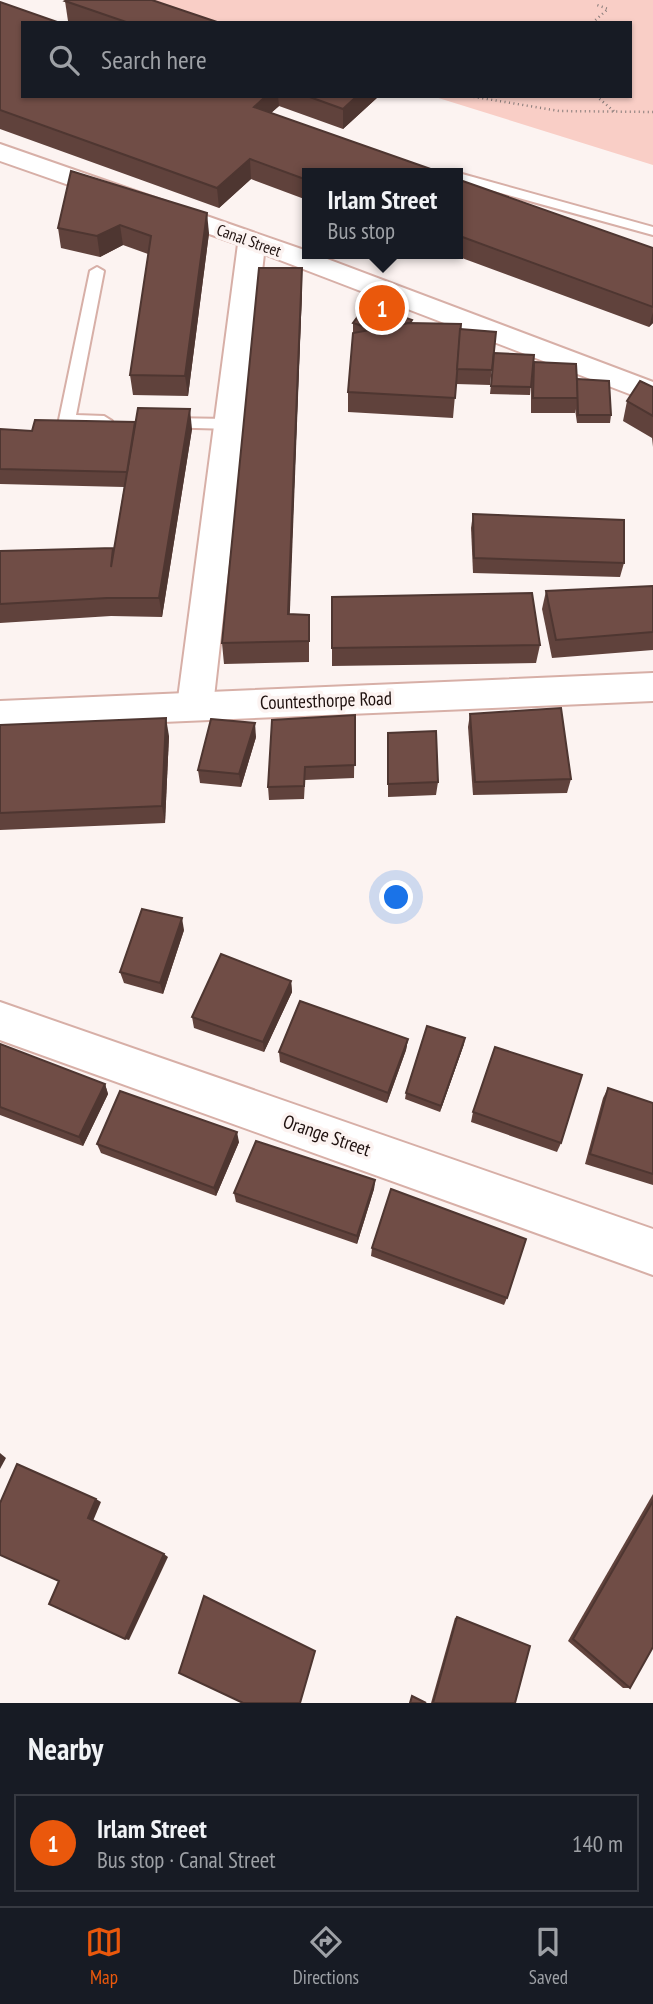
<!DOCTYPE html>
<meta charset="utf-8">
<style>
body{margin:0;font-family:"PT Sans Narrow",sans-serif;background:#20242c;color:#f1f3f6}
.you{position:absolute;left:397px;top:898px;width:24px;height:24px;margin:-18px;border:5px solid #fff;border-radius:50%;background:#1a73e8;box-shadow:0 0 0 10px #1a73e833}
.badge{display:grid;place-items:center;width:46px;height:46px;border-radius:50%;background:#ea580c;color:#fff;font-size:23px;font-weight:700}
.pin{position:absolute;translate:-50% -50%;border:4px solid #fff;box-shadow:0 2px 7px #0006}
.popup{position:absolute;left:302px;top:168px;width:161px;height:91px;box-sizing:border-box;display:grid;place-content:center;border-radius:0px;background:#171b24;filter:drop-shadow(0 2px 5px #0005);font-size:23px;white-space:nowrap;color:#9ea1a6}
.popup b{font-size:26px;color:#f1f3f6}
.popup::after{content:'';position:absolute;left:50%;top:100%;margin-left:-14px;border:14px solid transparent;border-top-color:#171b24}
.list{margin:0;padding:0;list-style:none}
h2{display:flex;justify-content:space-between;align-items:center;height:91px;margin:0;padding:0 28px;font-size:30px}
h2 small{font-size:23px;font-weight:400;color:#9ea1a6}
.list li{display:grid;grid-template-columns:46px 1fr auto;gap:21px;align-items:center;box-sizing:border-box;height:98px;margin:0 14px 14px;padding:0 14px;border:2px solid #363941;border-radius:0px}
.list b{display:block;font-size:26px;white-space:nowrap}
.list p{margin:0;font-size:23px;white-space:nowrap;color:#9ea1a6}
.list em{font-size:23px;font-style:normal;color:#9ea1a6}
.icon{flex:none;width:38px;height:38px;fill:none;stroke:currentColor;stroke-width:2;stroke-linecap:round;stroke-linejoin:round}
.map{position:relative;flex:none;width:653px;height:1703px;overflow:hidden}
.search{position:absolute;background:#171b24;box-shadow:0 2px 5px #0004;left:21px;right:21px;top:21px;height:77px;display:flex;align-items:center;gap:18px;box-sizing:border-box;padding:0 24px;border-radius:0px;color:#9ea1a6;font-size:26px}
.sheet{height:203px;background:#171b24}
nav{display:flex;justify-content:space-around;align-items:center;box-sizing:border-box;height:98px;border-top:2px solid #363941;background:#171b24;font-size:19px;color:#9ea1a6}
nav a{display:grid;justify-items:center;gap:4px}
nav .on{color:#ea580c}
.map>svg:first-child{display:block}
.green{fill:#f9cec6}
.lines{fill:none;stroke-linecap:round;stroke-linejoin:round}
.service-casing{stroke:#d7afa7;stroke-width:4}
.minor-casing{stroke:#d7afa7;stroke-width:4}
.tertiary-casing{stroke:#d7afa7;stroke-width:4}
.path{stroke:#867b79;stroke-width:2.5;stroke-dasharray:1 3.5;stroke-linecap:butt}
.service{fill:#fff;fill-rule:evenodd}
.minor{fill:#fff;fill-rule:evenodd}
.tertiary{fill:#fff;fill-rule:evenodd}
.wall{fill:#60423c}
.shaded-wall{fill:#4e3631}
.building{fill:#704d46;stroke:#4e3631;stroke-width:2}
.labels{text-anchor:middle;dominant-baseline:central;stroke-width:7;stroke-linejoin:round;paint-order:stroke}
.far-street-label{font-size:16px;fill:#1e100e;stroke:#fcf3f1}
.street-label{font-size:19px;fill:#1e100e;stroke:#fcf3f1}
</style>
<div class="map">
<svg width="653" height="1703" viewBox="0 0 653 1703">
<rect width="100%" height="100%" fill="#fcf3f1"/>
<path class="green" d="M104,0H653V165L432,96H630V23H182Z"/>
<g class="lines">
<g class="service-casing">
<g id="service">
<path d="M456,173L462,174L653,227V235L457,181Z"/>
<path d="M97,267L104,271L76,415L104,416L112,421C103,430 68,429 59,420L90,271Z"/>
<path d="M165,418L231,419L239,424L231,429L160,427V419Z"/>
</g>
</g>
<g class="minor-casing">
<g id="minor">
<path d="M0,144L307,251V254H314L653,382V403L264,254L213,706L208,716L195,720L182,716L177,706L238,244L0,161Z"/>
<path d="M0,1002L653,1229V1275L0,1040Z"/>
</g>
</g>
<g class="tertiary-casing">
<path id="tertiary" d="M653,673V701L0,729V701Z"/>
</g>
<g class="path">
<path d="M592,23L608,9L597,5"/>
<path d="M469,96L559,111L653,112"/>
<path d="M596,96L615,112"/>
</g>
<use href="#service" class="service"/>
<use href="#minor" class="minor"/>
<use href="#tertiary" class="tertiary"/>
</g>
<g class="wall">
<path d="M65,1L220,23H74L68,21Z"/>
<path d="M0,2L23,96H379L343,129L279,106L271,113L307,173V200L251,179L219,208L0,129Z"/>
<path d="M71,171L209,233L188,396L133,395L130,375L148,254L123,245L100,257L61,248L58,228Z"/>
<path d="M457,179L653,248V323L649,327L451,254H457Z"/>
<path d="M302,291L289,614L309,615V662L224,664L222,643Z"/>
<path d="M353,323H412L460,329L496,332L490,385L456,384L453,418L348,412V392L356,333L353,332Z"/>
<path d="M494,353L533,366L577,379L611,415L610,423H577L575,409V413H531V384L530,395L490,394Z"/>
<path d="M653,387V447L652,438L623,421L627,401Z"/>
<path d="M0,429L32,431L192,429L162,617L111,616L0,623V551L114,550L124,487L0,484Z"/>
<path d="M473,514L624,563L620,577L473,573L471,528Z"/>
<path d="M653,586V650L552,658L542,609L546,591Z"/>
<path d="M332,597L540,645L536,663L332,666Z"/>
<path d="M470,714L571,779L567,793L473,795L468,727Z"/>
<path d="M355,715L354,778L305,780L304,799L269,800L268,787Z"/>
<path d="M0,725L169,736L165,823L0,830Z"/>
<path d="M388,733L438,782L436,795L388,797Z"/>
<path d="M256,737L241,787L200,783L198,770Z"/>
<path d="M184,930L163,994L124,983L120,972Z"/>
<path d="M291,981L292,992L264,1052L194,1028L192,1017Z"/>
<path d="M408,1039L406,1050L387,1103L280,1062L279,1052Z"/>
<path d="M0,1044L105,1084L108,1094L83,1146L0,1115Z"/>
<path d="M464,1044L440,1112L405,1099L406,1093Z"/>
<path d="M608,1088L653,1103V1185L585,1164L603,1098Z"/>
<path d="M473,1112L561,1143L557,1152L471,1122Z"/>
<path d="M239,1142L216,1196L101,1153L97,1144Z"/>
<path d="M375,1180L374,1189L357,1244L236,1202L234,1193Z"/>
<path d="M372,1248L507,1298L504,1305L371,1256Z"/>
<path d="M653,1494V1647L630,1688H623L568,1641Z"/>
<path d="M457,1617L515,1703H431L455,1618Z"/>
</g>
<g class="shaded-wall">
<path d="M266,96H278L279,106L255,127L254,107Z"/>
<path d="M357,96H379L343,129V109Z"/>
<path d="M250,159L251,179L219,208L217,188Z"/>
<path d="M207,213L209,233L188,396L185,376Z"/>
<path d="M120,225L123,245L100,257L97,236Z"/>
<path d="M302,268V291L289,636L288,614Z"/>
<path d="M653,312V323L649,327Z"/>
<path d="M190,409L192,429L162,617L159,598Z"/>
<path d="M166,718L169,736L165,823L162,806Z"/>
<path d="M255,723L256,737L241,787L239,774Z"/>
<path d="M182,918L184,930L163,994L160,983Z"/>
<path d="M291,981L292,992L264,1052L263,1042Z"/>
<path d="M465,1038L464,1044L440,1112L441,1106Z"/>
<path d="M408,1039L406,1050L387,1103L388,1093Z"/>
<path d="M105,1084L108,1094L83,1146L79,1137Z"/>
<path d="M237,1132L239,1142L216,1196L214,1188Z"/>
<path d="M375,1180L374,1189L357,1244V1236Z"/>
<path d="M0,1453L6,1458L0,1469Z"/>
<path d="M96,1499L101,1502L93,1521L88,1518Z"/>
<path d="M164,1554L168,1557L129,1640L125,1639Z"/>
</g>
<g class="building">
<path d="M67,0H152L220,23H129L65,1Z"/>
<path d="M0,2L60,23H23V96H266L254,107L442,173H307V180L250,159L217,188L0,110Z"/>
<path d="M307,96H357L343,109Z"/>
<path d="M71,171L207,213L185,376L130,375L151,236L120,225L97,236L58,228Z"/>
<path d="M457,179L653,248V307L457,235Z"/>
<path d="M259,268H302L288,614L309,615V641L222,643Z"/>
<path d="M367,304L412,320L410,323L374,330L353,323Z"/>
<path d="M409,323L461,324L455,398L348,392L353,333Z"/>
<path d="M460,329L496,332L492,370L457,369Z"/>
<path d="M494,353L534,355L531,387L491,386Z"/>
<path d="M534,362L576,364L578,398H533Z"/>
<path d="M577,379L609,381L611,415H578Z"/>
<path d="M640,381L653,387V416L627,401Z"/>
<path d="M138,408L190,409L159,598H107L0,604V551L113,548L111,567Z"/>
<path d="M35,420L135,422L127,472L0,469V429L32,431Z"/>
<path d="M473,514L624,520V563L474,558Z"/>
<path d="M653,586V632L556,640L546,591Z"/>
<path d="M532,593L540,645L332,648V597Z"/>
<path d="M561,708L571,779L475,782L470,714Z"/>
<path d="M355,715V765L305,767L304,786L268,787L272,720Z"/>
<path d="M166,718L162,806L0,813V725Z"/>
<path d="M211,719L255,723L239,774L198,770Z"/>
<path d="M436,731L438,782L388,784V733Z"/>
<path d="M142,909L182,918L160,983L120,972Z"/>
<path d="M221,954L291,981L263,1042L192,1017Z"/>
<path d="M300,1001L408,1039L388,1093L279,1052Z"/>
<path d="M427,1026L465,1038L441,1106L406,1093Z"/>
<path d="M0,1044L105,1084L79,1137L0,1107Z"/>
<path d="M495,1047L582,1075L561,1143L473,1112Z"/>
<path d="M608,1088L653,1103V1174L590,1154Z"/>
<path d="M120,1091L237,1132L214,1188L97,1144Z"/>
<path d="M256,1141L375,1180L357,1236L234,1193Z"/>
<path d="M391,1189L526,1239L507,1298L372,1248Z"/>
<path d="M17,1464L96,1499L88,1518L164,1554L125,1639L49,1604L59,1581L0,1555V1503Z"/>
<path d="M653,1501V1647L630,1688L573,1639Z"/>
<path d="M204,1596L315,1651L300,1703H243L179,1673Z"/>
<path d="M457,1617L530,1646L515,1703H433Z"/>
<path d="M412,1696L426,1703H410Z"/>
</g>
<g class="labels">
<g class="far-street-label">
<text transform="translate(249 240) rotate(20)">Canal Street</text>
</g>
<g class="street-label">
<text transform="translate(326 700) rotate(-2)">Countesthorpe Road</text>
<text transform="translate(327 1135) rotate(19)">Orange Street</text>
</g>
</g>
</svg>
<div class="you"></div>
<div class="pin badge" style="left:382px;top:308px">1</div>
<div class="popup"><b>Irlam Street</b>Bus stop</div>
<div class="search"><svg class="icon" aria-label="search" viewBox="0 0 24 24"><circle cx="10" cy="10" r="6"/><path d="M15 15l6 6"/></svg>Search here</div>
</div>
<section class="sheet">
<h2>Nearby<small></small></h2>
<ul class="list">
<li><span class="badge">1</span><div><b>Irlam Street</b><p>Bus stop · Canal Street</p></div><em>140 m</em></li>
</ul>
</section>
<nav>
<a class="on"><svg class="icon" aria-label="map" viewBox="0 0 24 24"><path d="M3 6l6-2 6 2 6-2v14l-6 2-6-2-6 2zM9 4v14M15 6v14"/></svg>Map</a>
<a><svg class="icon" aria-label="directions" viewBox="0 0 24 24"><path d="M12 3l9 9-9 9-9-9zM9 14v-3h6M13 9l2 2-2 2"/></svg>Directions</a>
<a><svg class="icon" aria-label="saved" viewBox="0 0 24 24"><path d="M7 4h10v16l-5-4-5 4z"/></svg>Saved</a>
</nav>
